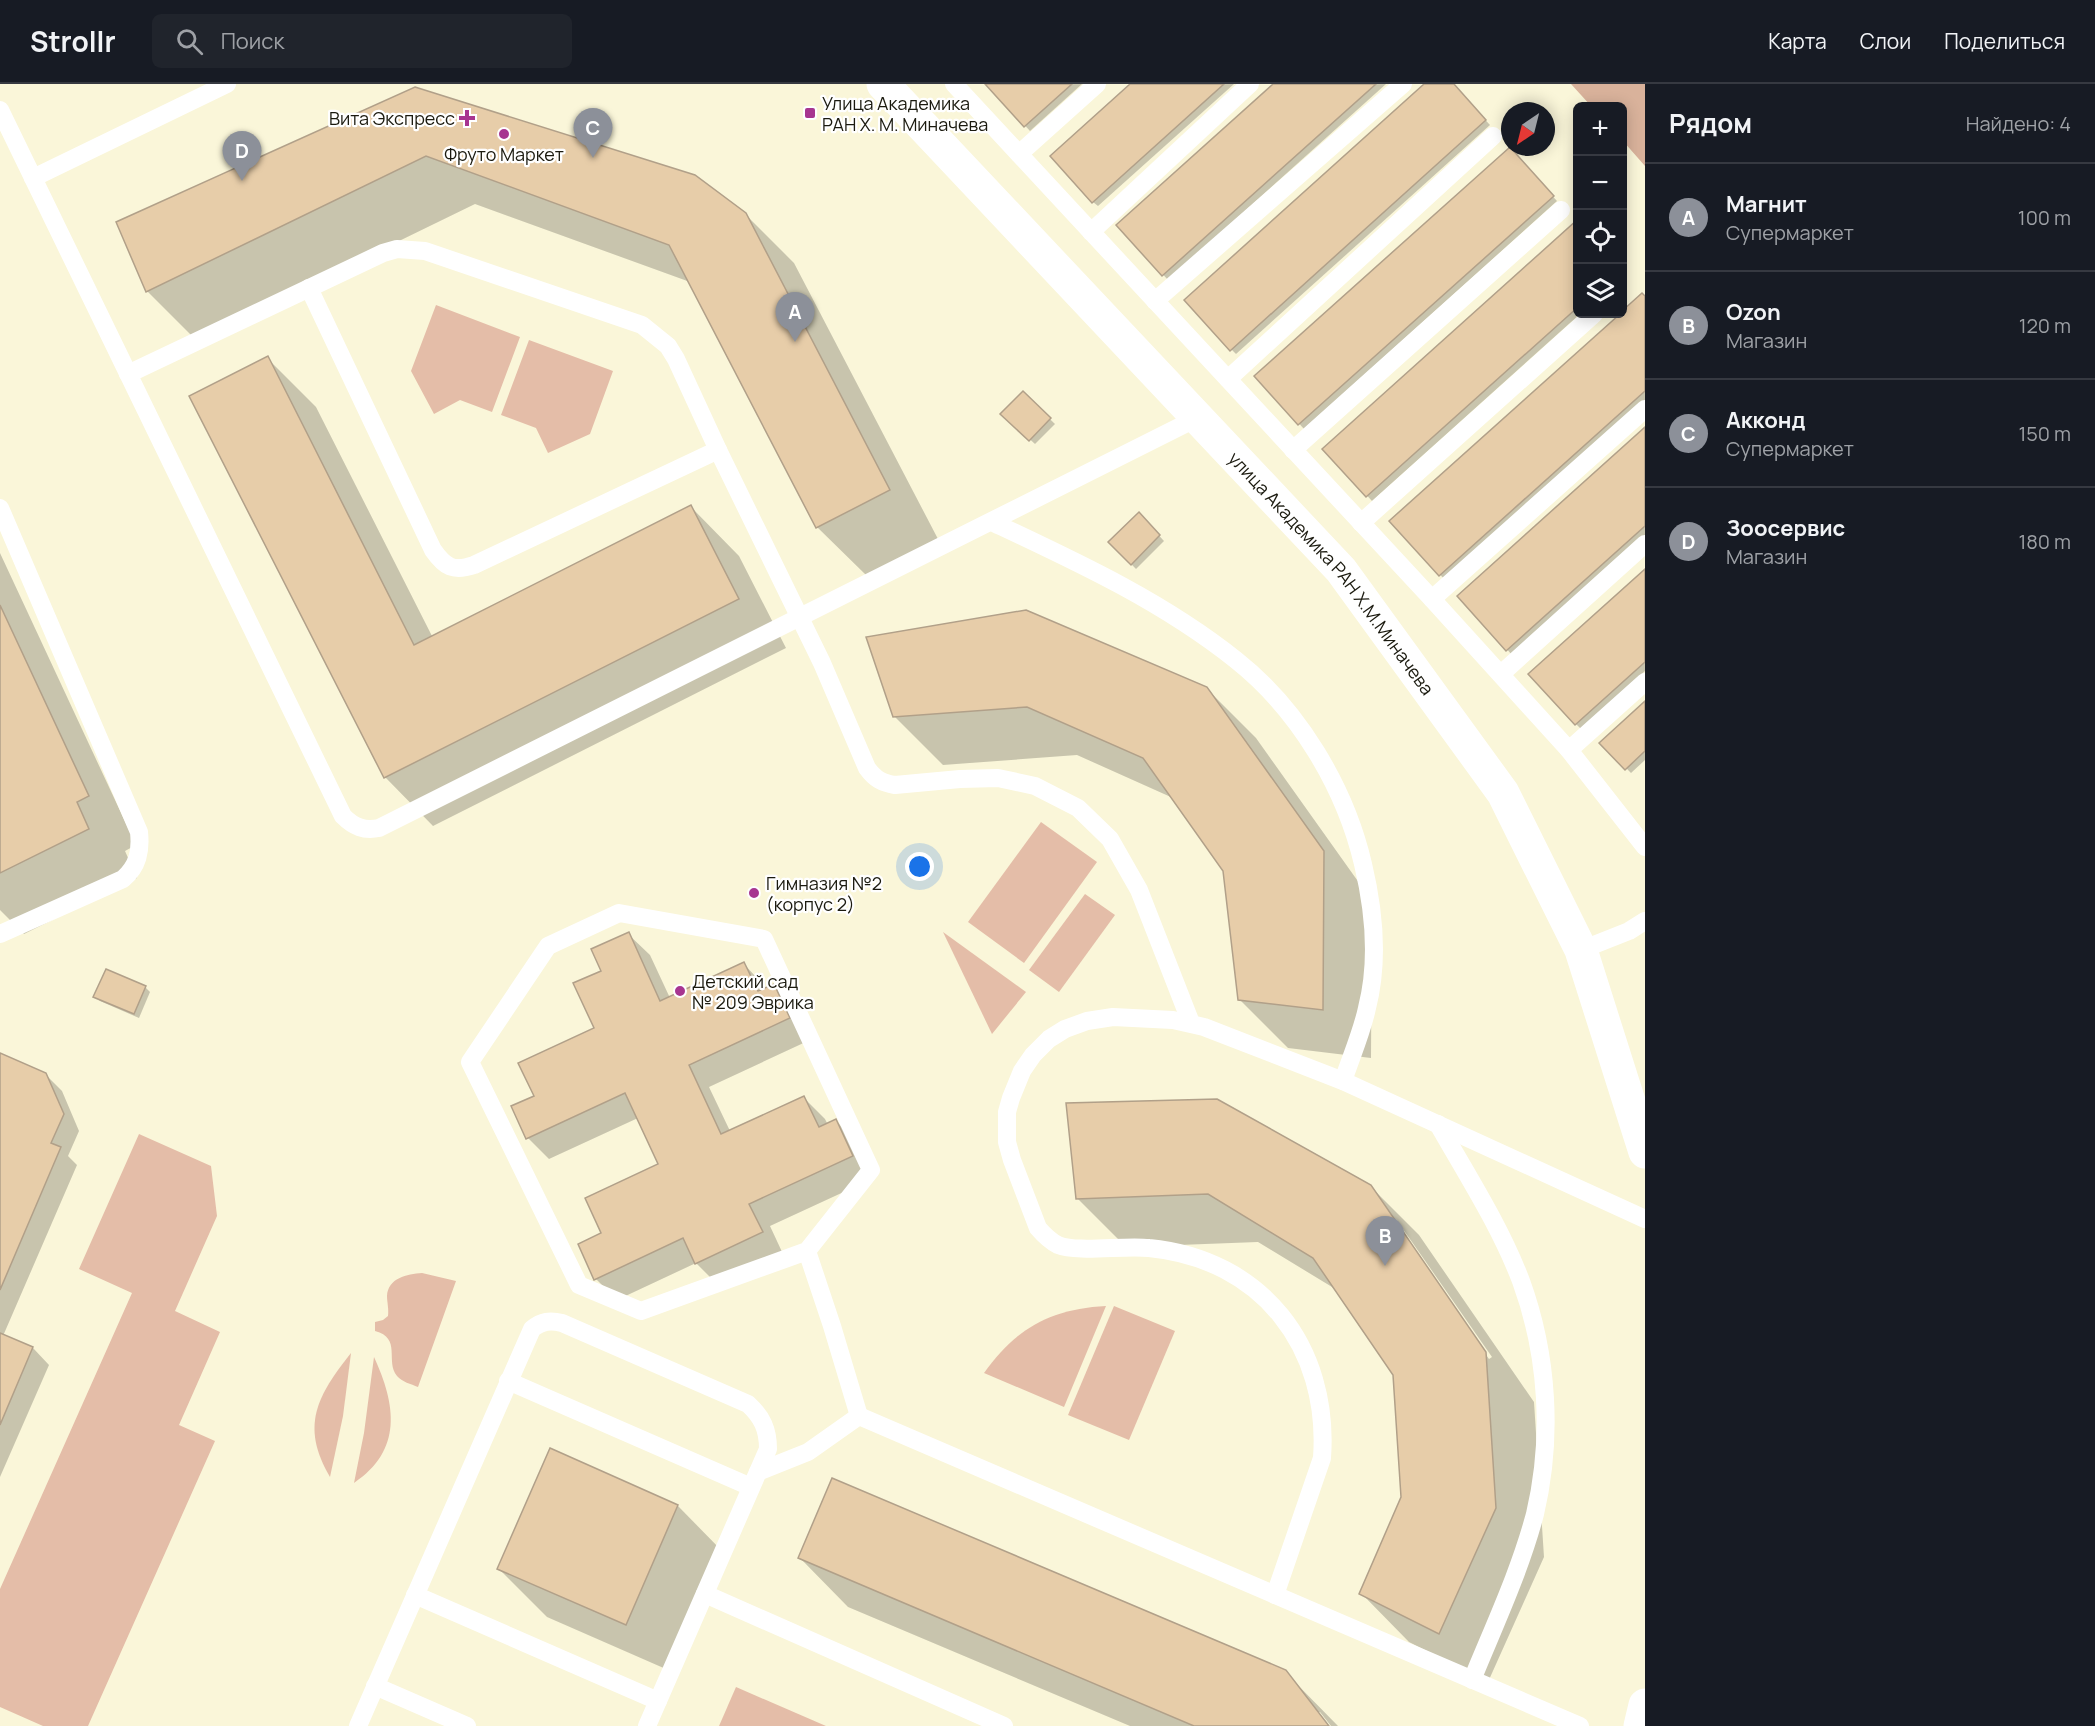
<!DOCTYPE html>
<html lang="ru">
<meta charset="utf-8">
<style>
body{margin:0;font-family:Manrope,sans-serif;background:#20242c;color:#f1f3f6}
.controls{position:absolute;right:18px;top:18px;display:grid;overflow:hidden;border-radius:9px;box-shadow:0 3px 15px #0003}
.controls button{width:54px;height:54px;display:grid;place-items:center;padding:0;border:0;border-bottom:2px solid #363941;background:#171b24;color:#f1f3f6;font:30px sans-serif}
.compass{position:absolute;left:1501px;top:18px;width:54px;height:54px;border-radius:50%;background:#171b24;box-shadow:0 3px 15px #0003;rotate:215deg}
.you{position:absolute;left:920px;top:783px;width:21px;height:21px;margin:-15px;border:4px solid #fff;border-radius:50%;background:#1a73e8;box-shadow:0 0 0 9px #1a73e833}
.badge{display:grid;place-items:center;width:39px;height:39px;border-radius:50%;background:#8c9099;color:#fff;font-size:20px;font-weight:700}
.pin{position:absolute;translate:-50% -50px;filter:drop-shadow(0 2px 3px #0008)}
.pin::after{content:'';position:absolute;top:32px;width:21px;height:18px;background:inherit;clip-path:polygon(0 0,100% 0,50% 100%)}
.list{margin:0;padding:0;list-style:none}
h2{display:flex;justify-content:space-between;align-items:center;height:78px;margin:0;padding:0 24px;font-size:26px}
h2 small{font-size:20px;font-weight:400;color:#9ea1a6}
.list li{display:grid;grid-template-columns:39px 1fr auto;gap:18px;align-items:center;box-sizing:border-box;height:108px;padding:0 24px;border-top:2px solid #363941}
.list b{display:block;font-size:22px;white-space:nowrap}
.list p{margin:0;font-size:20px;white-space:nowrap;color:#9ea1a6}
.list em{font-size:20px;font-style:normal;color:#9ea1a6}
.icon{flex:none;width:33px;height:33px;fill:none;stroke:currentColor;stroke-width:2;stroke-linecap:round;stroke-linejoin:round}
.map{position:relative;flex:none;width:1645px;height:1642px;overflow:hidden}
header{display:flex;align-items:center;gap:36px;box-sizing:border-box;height:84px;padding:0 30px;background:#171b24;border-bottom:2px solid #363941}
header strong{font-size:28px}
nav{display:flex;gap:33px;margin-inline-start:auto;font-size:21px}
.search{width:420px;height:54px;background:#20242c;display:flex;align-items:center;gap:15px;box-sizing:border-box;padding:0 21px;border-radius:9px;color:#9ea1a6;font-size:22px}
main{display:flex}
aside{flex:1;background:#171b24}
.map>svg:first-child{display:block}
.green{fill:#e4bda8}
.forest{fill:#d9b29b}
.shadow{fill:#0003;fill-rule:evenodd}
.building{fill:#e7cda9;stroke:#b1a089;stroke-width:1.5}
.lines{fill:none;stroke-linecap:round;stroke-linejoin:round}
.lane{stroke:#fff;stroke-width:18}
.street{stroke:#fff;stroke-width:33}
.poi-dot{fill:#a73590;stroke:#fff;stroke-width:2}
.labels{text-anchor:middle;dominant-baseline:central;stroke-width:4.5;stroke-linejoin:round;paint-order:stroke}
.poi-label{font-size:18px;fill:#1b1a0f;stroke:#fff;text-anchor:start}
.street-label{font-size:18px;fill:#1b1a0f;stroke:#fff}
</style>
<header>
<strong>Strollr</strong>
<div class="search"><svg class="icon" aria-label="search" viewBox="0 0 24 24"><circle cx="10" cy="10" r="6"/><path d="M15 15l6 6"/></svg>Поиск</div>
<nav><a>Карта</a><a>Слои</a><a>Поделиться</a></nav>
</header>
<main>
<div class="map">
<svg width="1645" height="1642" viewBox="0 0 1645 1642">
<rect width="100%" height="100%" fill="#faf6d9"/>
<g class="green">
<path d="M436,221L520,253L492,328L460,316L434,330L411,287Z"/>
<path d="M529,256L613,287L590,350L548,369L536,344L501,331Z"/>
<path d="M1041,738L1097,778L1024,879L968,838Z"/>
<path d="M1085,810L1115,831L1059,908L1029,886Z"/>
<path d="M943,848L1026,908L992,950Z"/>
<path d="M139,1050L211,1082L217,1132L175,1227L220,1248L179,1341L215,1357L88,1642H43L0,1623V1505L132,1209L79,1185Z"/>
<path d="M422,1189L456,1197L418,1303C411,1300 402,1298 397,1292C385,1277 402,1254 375,1247V1238L383,1236L388,1232C389,1225 387,1218 387,1212C388,1194 407,1190 422,1189Z"/>
<path d="M1106,1222L1064,1323L984,1289C1016,1244 1051,1225 1106,1222Z"/>
<path d="M1114,1222L1175,1247L1129,1356L1068,1331Z"/>
<path d="M351,1269L343,1332L330,1393C300,1342 317,1312 351,1269Z"/>
<path d="M374,1273C396,1321 403,1366 354,1399L364,1349Z"/>
<path d="M736,1603L826,1642H719Z"/>
</g>
<path class="forest" d="M1571,0H1645V82L1623,57L1622,22H1591Z"/>
<g class="shadow">
<path d="M987,0H1082L1030,47Z"/>
<path d="M1132,0H1234L1098,122L1093,118Z"/>
<path d="M1275,0H1386L1168,196L1118,141Z"/>
<path d="M1426,0H1452L1490,41L1236,270L1231,265Z"/>
<path d="M415,5L745,130L794,179L938,455L866,491L817,443L690,198L475,120L196,256L147,207L118,139Z"/>
<path d="M1514,70L1557,117L1304,345L1257,293Z"/>
<path d="M1577,138L1578,230H1580L1372,417L1324,365Z"/>
<path d="M1645,214V316L1445,496L1391,437L1622,230Z"/>
<path d="M267,274L316,323L433,554L691,423L739,472L786,564L433,742L385,693Z"/>
<path d="M1023,309L1055,340L1035,360L1002,330Z"/>
<path d="M1645,345V451L1512,571L1459,512Z"/>
<path d="M1139,430L1164,457L1136,485L1110,458Z"/>
<path d="M0,469L136,761L125,767L137,794L24,850L0,826Z"/>
<path d="M1645,487V587L1581,645L1576,640Z"/>
<path d="M1206,604L1256,654L1372,817L1371,974L1288,964L1239,915L1225,786L1173,714L1077,671L943,681L894,632Z"/>
<path d="M1645,619V676L1631,689L1602,659Z"/>
<path d="M628,850L650,871L670,914L744,880L767,905L774,902L795,923L810,956L709,1003L730,1047L803,1013L825,1035L828,1041L836,1037L857,1058L874,1094L770,1142L783,1170L717,1200L696,1179L617,1216L596,1195L603,1150L660,1081L638,1034L549,1075L528,1054L536,1013L596,945L603,887Z"/>
<path d="M145,903L150,908L139,934L100,917L95,912Z"/>
<path d="M0,971L45,990L62,1007L79,1047L68,1072L77,1081L3,1252L33,1264L49,1281L0,1393Z"/>
<path d="M1370,1102L1419,1151L1534,1318L1544,1473L1488,1598L1409,1558L1361,1509L1403,1413L1395,1290L1337,1206L1258,1158L1126,1163L1077,1114ZM1392,1135H1396L1492,1273L1489,1275Z"/>
<path d="M678,1422L726,1471L675,1589L547,1533L499,1485Z"/>
<path d="M800,1474L1285,1588L1338,1642H1331L1320,1628H1316L1327,1642H1130L848,1523Z"/>
</g>
<g class="building">
<path d="M985,0H1072L1024,43Z"/>
<path d="M1130,0H1224L1092,119L1050,72Z"/>
<path d="M1273,0H1376L1162,192L1116,141Z"/>
<path d="M1424,0H1454L1486,36L1230,267L1184,216Z"/>
<path d="M415,3L695,91L746,129L890,406L816,444L669,161L426,72L146,208L116,138Z"/>
<path d="M1510,63L1554,112L1298,341L1254,292Z"/>
<path d="M1577,136L1578,223L1366,413L1322,365Z"/>
<path d="M1642,209L1645,212V307L1439,492L1389,437L1620,230H1622V227Z"/>
<path d="M268,272L414,561L691,421L739,515L384,694L189,312Z"/>
<path d="M1023,307L1051,334L1029,357L1000,330Z"/>
<path d="M1645,343V442L1506,567L1457,512Z"/>
<path d="M1139,428L1160,451L1131,481L1108,458Z"/>
<path d="M1645,485V578L1575,641L1528,590Z"/>
<path d="M0,521L89,712L77,718L89,745L0,789Z"/>
<path d="M1026,526L1207,603L1324,767L1323,926L1238,916L1223,787L1143,674L1027,623L893,633L866,553Z"/>
<path d="M1645,617V667L1625,686L1599,659Z"/>
<path d="M629,848L660,917L744,878L758,907L774,900L790,934L689,981L721,1050L804,1012L819,1043L836,1035L853,1072L749,1120L763,1148L695,1180L683,1154L594,1196L578,1160L601,1149L585,1114L658,1080L625,1009L526,1055L511,1022L534,1012L518,979L594,944L573,899L601,887L591,865Z"/>
<path d="M106,885L146,902L134,930L93,913Z"/>
<path d="M0,969L46,989L64,1030L51,1059L61,1063L0,1206Z"/>
<path d="M1217,1015L1371,1101L1486,1268L1496,1424L1439,1550L1359,1510L1401,1413L1393,1291L1313,1174L1208,1110L1076,1115L1066,1019Z"/>
<path d="M0,1249L33,1263L0,1341Z"/>
<path d="M550,1364L678,1421L626,1541L497,1485Z"/>
<path d="M832,1394L1286,1586L1329,1642H1194L798,1474Z"/>
</g>
<g class="lines">
<g class="lane">
<path d="M954,0L1432,515L1569,666L1645,598"/>
<path d="M0,26L343,732C354,743 364,747 379,744L1199,333"/>
<path d="M1019,70L1097,0"/>
<path d="M33,94L227,0"/>
<path d="M1091,148L1250,0"/>
<path d="M309,204L433,466C445,483 453,488 474,481L718,366"/>
<path d="M1155,217L1403,0"/>
<path d="M128,290L383,169L397,165L425,167L642,241L668,262L676,275L718,366L822,579L867,684C875,695 882,699 895,701L960,695L998,694L1035,702L1078,724L1110,755L1139,806L1191,939"/>
<path d="M1228,295L1493,52"/>
<path d="M1293,366L1561,126"/>
<path d="M0,424L139,748C141,767 138,782 123,795L0,850"/>
<path d="M992,438C1077,478 1162,517 1236,576C1298,625 1345,703 1363,780C1374,826 1379,877 1367,924C1362,948 1351,973 1343,997"/>
<path d="M1361,439L1594,230"/>
<path d="M1432,515L1645,325"/>
<path d="M1501,590L1645,460"/>
<path d="M1569,666L1645,763"/>
<path d="M1581,866L1629,847L1645,837"/>
<path d="M1438,1040C1467,1091 1500,1142 1521,1197C1548,1271 1553,1354 1535,1430C1520,1487 1494,1542 1472,1596"/>
<path d="M807,1167L871,1086L764,855L619,829L548,862L470,978L579,1201L641,1227L807,1167L832,1242L859,1332"/>
<path d="M508,1297L751,1403"/>
<path d="M859,1332L1580,1642"/>
<path d="M758,1388L808,1368L859,1332"/>
<path d="M705,1510L1004,1642"/>
<path d="M415,1511L658,1617"/>
<path d="M1275,1511L1322,1374C1330,1263 1262,1175 1149,1164C1125,1161 1078,1169 1058,1161C1050,1157 1044,1151 1038,1144L1012,1076L1007,1058V1028L1011,1014L1022,987L1033,971L1049,955L1065,945L1087,937L1113,933L1173,936L1204,943L1343,997L1645,1135"/>
<path d="M375,1602L467,1642"/>
<path d="M358,1642L532,1245C542,1237 550,1236 562,1239L748,1320C762,1333 768,1345 768,1365L647,1642"/>
</g>
<g class="street">
<path id="s1" d="M883,0L1341,486L1503,709L1581,866L1645,1068"/>
<path d="M1640,1642L1645,1621"/>
</g>
</g>
<g class="poi-dot">
<rect x="804" y="23" width="12" height="12" rx="3"/>
<path d="M464 25h6v6h6v6h-6v6h-6v-6h-6v-6h6z"/>
<circle cx="504" cy="50" r="6"/>
<circle cx="754" cy="809" r="6"/>
<circle cx="680" cy="907" r="6"/>
</g>
<g class="labels">
<g class="poi-label">
<text x="822" y="19">Улица Академика<tspan x="822" dy="21">РАН Х. М. Миначева</tspan></text>
<text x="455" y="34" text-anchor="end">Вита Экспресс</text>
<text x="504" y="70" text-anchor="middle">Фруто Маркет</text>
<text x="766" y="799">Гимназия №2<tspan x="766" dy="21">(корпус 2)</tspan></text>
<text x="692" y="897">Детский сад<tspan x="692" dy="21">№ 209 Эврика</tspan></text>
</g>
<g class="street-label">
<text stroke="none"><textPath href="#s1" startOffset="664">улица Академика РАН Х.М.Миначева</textPath></text>
</g>
</g>
</svg>
<div class="controls">
<button>+</button>
<button>−</button>
<button><svg class="icon" aria-label="locate" viewBox="0 0 24 24"><circle cx="12" cy="12" r="6"/><path d="M12 2v4M12 18v4M2 12h4M18 12h4"/></svg></button>
<button><svg class="icon" aria-label="layers" viewBox="0 0 24 24"><path d="M12 4l9 5-9 5-9-5zM3 14l9 5 9-5"/></svg></button>
</div>
<svg class="compass" viewBox="-18 -18 36 36"><path d="M0-13l5 13h-10z" fill="#e53935"/><path d="M0 13l5-13h-10z" fill="#9ea1a6"/></svg>
<div class="you"></div>
<div class="pin badge" style="left:795px;top:258px">A</div>
<div class="pin badge" style="left:1385px;top:1182px">B</div>
<div class="pin badge" style="left:593px;top:74px">C</div>
<div class="pin badge" style="left:242px;top:97px">D</div>
</div>
<aside>
<h2>Рядом<small>Найдено: 4</small></h2>
<ul class="list">
<li><span class="badge">A</span><div><b>Магнит</b><p>Супермаркет</p></div><em>100 m</em></li>
<li><span class="badge">B</span><div><b>Ozon</b><p>Магазин</p></div><em>120 m</em></li>
<li><span class="badge">C</span><div><b>Акконд</b><p>Супермаркет</p></div><em>150 m</em></li>
<li><span class="badge">D</span><div><b>Зоосервис</b><p>Магазин</p></div><em>180 m</em></li>
</ul>
</aside>
</main>
